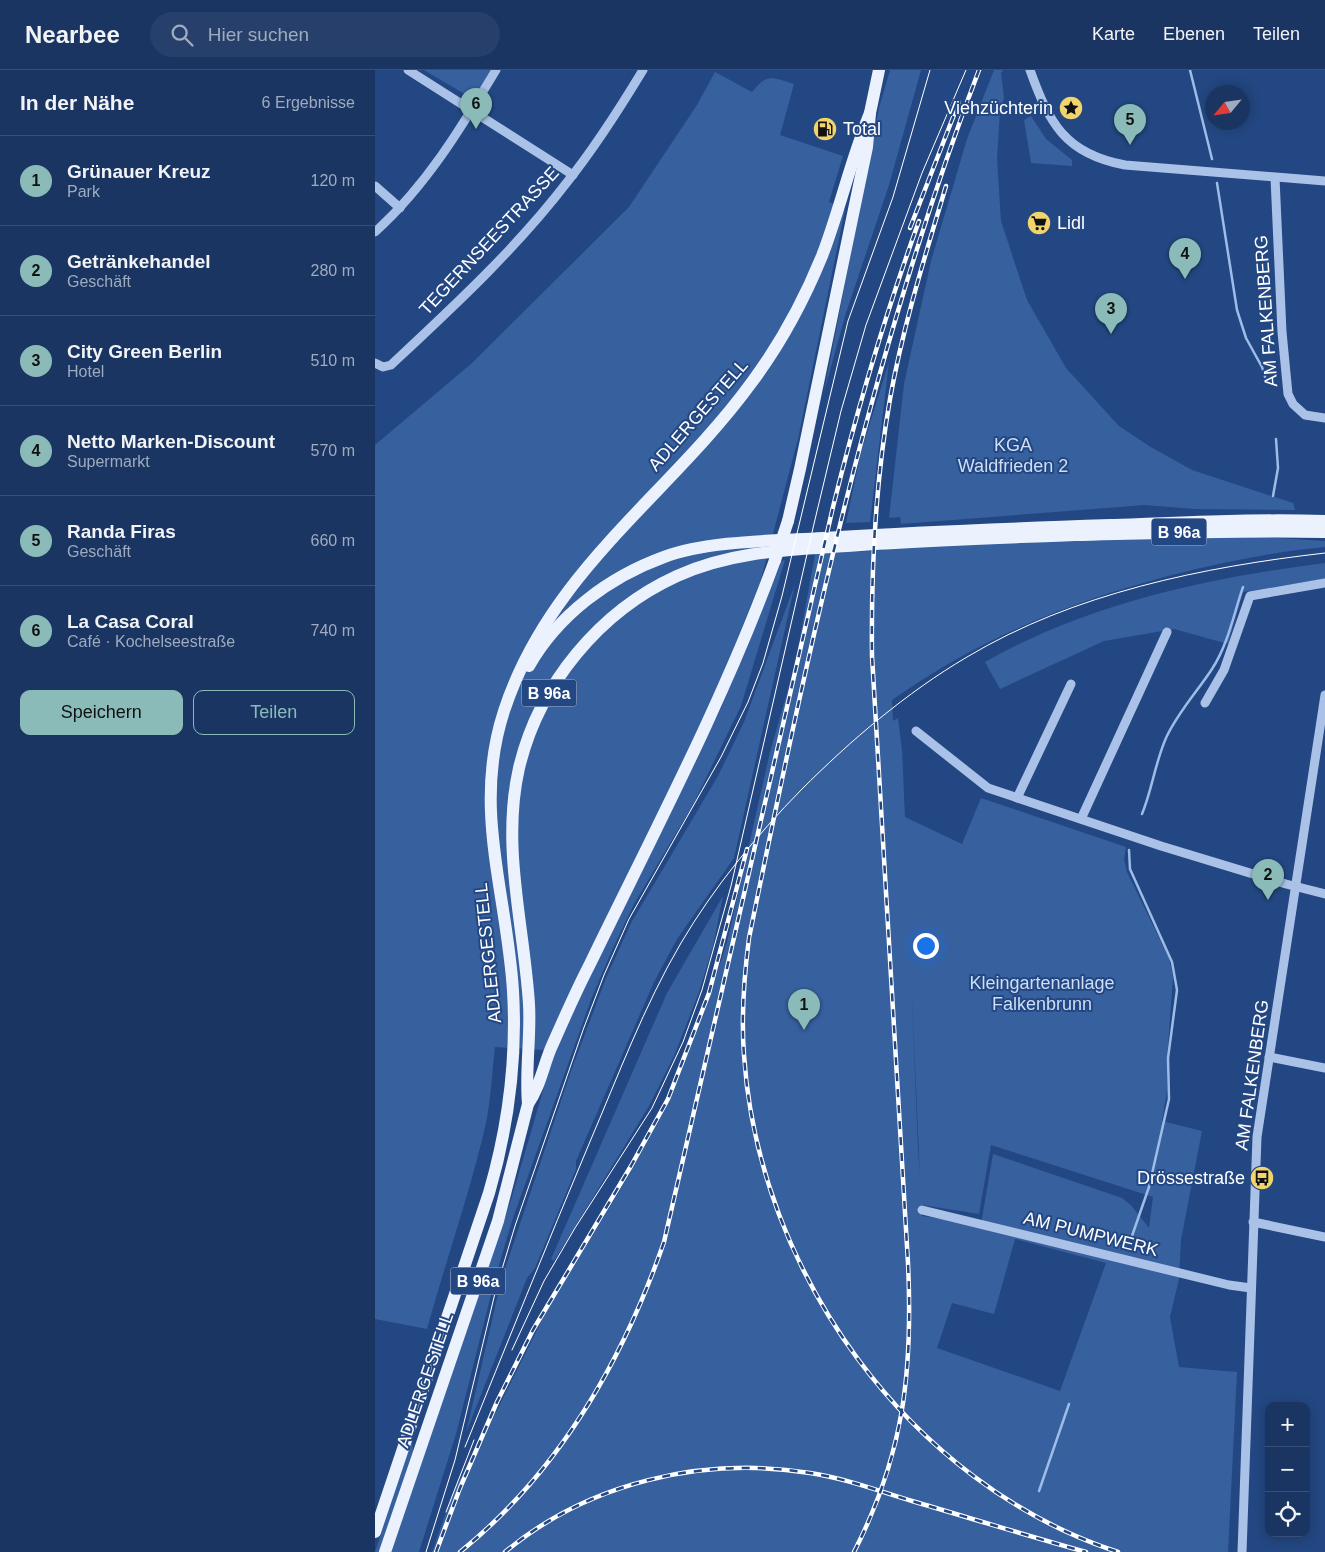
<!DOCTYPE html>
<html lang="de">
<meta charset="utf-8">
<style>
body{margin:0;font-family:Helvetica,sans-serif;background:#27406b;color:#f1f3f6}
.controls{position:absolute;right:15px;bottom:15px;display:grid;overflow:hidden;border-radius:10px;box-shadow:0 2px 12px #0003}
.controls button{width:45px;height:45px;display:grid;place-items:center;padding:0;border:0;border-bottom:1px solid #385077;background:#1a3562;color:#f1f3f6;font:25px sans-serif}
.compass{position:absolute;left:830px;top:15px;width:45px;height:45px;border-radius:50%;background:#1a3562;box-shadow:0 2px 12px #0003;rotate:241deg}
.you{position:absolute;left:550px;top:875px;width:18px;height:18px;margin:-12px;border:4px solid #fff;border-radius:50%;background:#1a73e8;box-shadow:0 0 0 8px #1a73e833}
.badge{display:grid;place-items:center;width:32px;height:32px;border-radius:50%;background:#8bbbb9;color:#111;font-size:16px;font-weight:700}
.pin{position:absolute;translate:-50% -41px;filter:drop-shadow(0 1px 2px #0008)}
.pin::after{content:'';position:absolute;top:26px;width:18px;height:15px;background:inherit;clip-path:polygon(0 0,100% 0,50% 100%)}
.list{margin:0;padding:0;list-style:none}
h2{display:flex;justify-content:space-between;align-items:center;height:65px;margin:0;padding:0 20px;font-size:21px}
h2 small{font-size:16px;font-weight:400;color:#9fabbe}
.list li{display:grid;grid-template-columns:32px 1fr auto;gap:15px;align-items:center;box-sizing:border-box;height:90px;padding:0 20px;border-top:1px solid #385077}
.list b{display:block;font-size:19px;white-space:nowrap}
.list p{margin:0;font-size:16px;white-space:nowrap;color:#9fabbe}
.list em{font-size:16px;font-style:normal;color:#9fabbe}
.actions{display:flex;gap:10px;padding:15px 20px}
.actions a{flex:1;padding:11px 0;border:1px solid #8bbbb9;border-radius:10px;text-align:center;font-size:18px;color:#8bbbb9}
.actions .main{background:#8bbbb9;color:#111}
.icon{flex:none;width:28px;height:28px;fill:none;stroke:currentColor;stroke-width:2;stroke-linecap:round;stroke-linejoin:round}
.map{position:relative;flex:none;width:950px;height:1482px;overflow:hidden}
header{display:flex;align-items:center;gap:30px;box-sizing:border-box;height:70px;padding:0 25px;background:#1a3562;border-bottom:1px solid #385077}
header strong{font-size:24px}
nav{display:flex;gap:28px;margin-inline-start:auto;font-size:18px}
.search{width:350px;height:45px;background:#27406b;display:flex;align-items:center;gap:12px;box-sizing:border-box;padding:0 18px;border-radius:28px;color:#9fabbe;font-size:19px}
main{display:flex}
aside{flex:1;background:#1a3562}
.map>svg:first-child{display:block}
.green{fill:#37609f;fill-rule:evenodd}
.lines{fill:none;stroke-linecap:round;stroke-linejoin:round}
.stream{stroke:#9ebce8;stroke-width:2.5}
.minor{stroke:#aac2e7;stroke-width:9}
.major{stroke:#ecf2fd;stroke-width:12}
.tram{stroke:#fff;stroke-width:1}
.rail-casing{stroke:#fff;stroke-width:4.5}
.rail{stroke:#234782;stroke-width:2.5;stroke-dasharray:8;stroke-linecap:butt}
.major-bridge{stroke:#ecf2fd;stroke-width:12}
.labels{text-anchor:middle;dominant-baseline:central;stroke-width:4;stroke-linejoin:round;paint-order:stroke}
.shield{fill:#234782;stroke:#bdc8da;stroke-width:1}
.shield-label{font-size:16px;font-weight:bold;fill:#fff}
.poi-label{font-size:18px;fill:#fff;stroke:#234782;text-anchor:end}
.street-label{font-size:18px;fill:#fff;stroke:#234782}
.park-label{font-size:18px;fill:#cedef6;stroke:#234782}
</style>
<header>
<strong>Nearbee</strong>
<div class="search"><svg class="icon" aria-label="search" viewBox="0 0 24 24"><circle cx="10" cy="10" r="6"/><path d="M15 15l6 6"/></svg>Hier suchen</div>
<nav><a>Karte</a><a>Ebenen</a><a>Teilen</a></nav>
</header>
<main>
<aside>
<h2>In der Nähe<small>6 Ergebnisse</small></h2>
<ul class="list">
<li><span class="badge">1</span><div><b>Grünauer Kreuz</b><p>Park</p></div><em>120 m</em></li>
<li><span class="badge">2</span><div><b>Getränkehandel</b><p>Geschäft</p></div><em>280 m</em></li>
<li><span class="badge">3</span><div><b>City Green Berlin</b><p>Hotel</p></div><em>510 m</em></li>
<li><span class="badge">4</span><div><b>Netto Marken-Discount</b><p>Supermarkt</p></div><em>570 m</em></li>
<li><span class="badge">5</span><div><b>Randa Firas</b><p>Geschäft</p></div><em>660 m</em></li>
<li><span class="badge">6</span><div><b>La Casa Coral</b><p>Café · Kochelseestraße</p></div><em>740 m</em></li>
</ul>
<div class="actions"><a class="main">Speichern</a><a>Teilen</a></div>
</aside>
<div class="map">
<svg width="950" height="1482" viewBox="0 0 950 1482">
<rect width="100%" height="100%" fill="#234782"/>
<g class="green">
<path d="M49,0H116L98,29Z"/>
<path d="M515,0H546L514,115L471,243L449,322L504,38Z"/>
<path d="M619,0H628L626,3L629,28L625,41L622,89L626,151L652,230L691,298L744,356L774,376L817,400L918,433L920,440L819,439L770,435L526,454L525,447L514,448L529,314L556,191L592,69Z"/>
<path d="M340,2L377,22C392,3 397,7 419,14L405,65L468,86L454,132L470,140L423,369L385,513L338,629L169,980L120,977C117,1002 116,1029 111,1053C95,1123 71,1190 52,1259L0,1249V375L97,293L254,137L322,35Z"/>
<path d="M656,46L671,69L697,90V96L656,93L649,50Z"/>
<path d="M514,292L495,452L471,453L486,382Z"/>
<path d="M873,466L950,471V477C896,482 845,493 793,506C689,534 606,568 517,630L518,651L523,648L527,680L530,747L587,774L606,728L751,777L749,789L752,802L794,888L798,907L792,989V1021L787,1051L827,1061L806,1170L804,1209L795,1247L804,1297L862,1302L853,1482H57L79,1420L121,1342L172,1240L245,1120L286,1046L333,931L352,872L395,682L420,595L440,484L510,480V476ZM536,904V905L545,1106L543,1078ZM616,1075L778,1127L774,1158L756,1135L747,1128L618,1084L606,1154L547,1146V1135L604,1144ZM640,1169L731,1193L685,1321L562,1278L577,1233L619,1244Z"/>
<path d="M410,490L366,636L318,735L259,834L238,878L217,927L137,1151L121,1205L81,1364L44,1482H16L136,1130L177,990L203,928L347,636L406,491Z"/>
<path d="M950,493V509L868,522L853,574L799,559L729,571L625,619L610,592C714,533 832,508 950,493Z"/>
<path d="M420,514L359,788L302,869L279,912L201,1091V1099L160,1198L152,1208L91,1363L126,1211L195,1004L231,908L256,853L343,706L369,652Z"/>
<path d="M348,826L338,876L324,922L299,986L274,1036L179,1191L176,1189L292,923Z"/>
<path d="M37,1370L38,1381L4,1482H0Z"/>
</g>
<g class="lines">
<g class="stream">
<path d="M815,0L837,89"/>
<path d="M842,113L862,240L871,268L887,297L891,310"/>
<path d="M898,426L903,398L901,369"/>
<path d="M767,744C777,720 780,693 791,668C803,642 822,622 837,599C853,575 859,543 868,517"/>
<path d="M754,780L755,799L797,892L802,920L793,988L794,1029L774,1117L757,1166"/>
<path d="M664,1421L694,1334"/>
</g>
<g class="minor">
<path d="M33,0L198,105"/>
<path d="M655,0C674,53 690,84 750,95L950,111"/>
<path d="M900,108L907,262L913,324L918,334L930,345L950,348"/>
<path d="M0,116L25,138"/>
<path d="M0,162C51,116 86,58 121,0"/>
<path d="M0,293L8,297L16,295C78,237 141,179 193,111C221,76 245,38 268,0"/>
<path d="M830,633L849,600L875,526L950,513"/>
<path d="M541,661L613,718L786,776L911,814L950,824"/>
<path d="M642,728L696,614"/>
<path d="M706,749L792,562"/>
<path d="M894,987L950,998"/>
<path d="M547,1140L854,1215L876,1218"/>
<path d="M878,1152L950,1167"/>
<path d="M867,1482L882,1067L950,625"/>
</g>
<g class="major">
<path d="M413,451L425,399L492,77L495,43L504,0"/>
<path d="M154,596C183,545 234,507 289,487C337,469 413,471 465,467C556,461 648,458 739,455C809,452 880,449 950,451"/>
<path d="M153,1034C150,1001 156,967 154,934C149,855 126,777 144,698C164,614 225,541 302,506C361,479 423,480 486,475C557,470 628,468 699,465C783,463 866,460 950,462"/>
<path d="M0,1462L114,1123C133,1058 142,989 138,921C132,823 97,739 129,641C175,500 294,426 377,312C406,273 429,230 447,186C465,139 476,89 495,43"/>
<path d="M10,1482L123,1151L153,1034C165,1017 168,997 176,978C188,951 200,923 214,896C279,762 349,630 400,490"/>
</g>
<g class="tram">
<path d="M137,1280L169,1211L200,1158L277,1038L308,972L327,920L356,816L438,458L466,341L491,255L547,103L591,0"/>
<path d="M90,1377C131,1276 172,1174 214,1074C243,1006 269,936 306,873C339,817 381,766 426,720C476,670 531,623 592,587C699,523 828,497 950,483"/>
<path d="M71,1442L99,1370"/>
<path d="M51,1482L80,1390L121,1219L140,1156L208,960L229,905L254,849L346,687L373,632L388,593L407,526L473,251L518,127L555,0"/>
</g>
<g class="rail-casing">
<g id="rail">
<path d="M604,0C497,281 434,575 374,868C369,907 366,946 369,985C383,1201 534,1414 743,1482"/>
<path d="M535,158L584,32"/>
<path d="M61,1482L85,1418L122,1332L158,1260L256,1096L293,1029L334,923L372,779"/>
<path d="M85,1482C184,1402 248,1290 289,1172L458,437C482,340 510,245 544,151"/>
<path d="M130,1482C214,1412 329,1386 435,1403C469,1408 504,1421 537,1431C595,1448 653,1466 711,1482"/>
<path d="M479,1482C529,1384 538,1302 533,1193L497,586C496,500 500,414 515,329C528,256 550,186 571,116"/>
</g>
</g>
<use href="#rail" class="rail"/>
<path class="major-bridge" d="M400,490L413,451"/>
</g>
<defs>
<g id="sight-disc" transform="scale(1.25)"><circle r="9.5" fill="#f2d46d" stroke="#234782"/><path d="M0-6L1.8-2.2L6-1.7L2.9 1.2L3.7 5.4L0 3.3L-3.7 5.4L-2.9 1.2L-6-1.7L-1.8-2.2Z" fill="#111"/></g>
<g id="fuel-disc" transform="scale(1.25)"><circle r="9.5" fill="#f2d46d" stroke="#234782"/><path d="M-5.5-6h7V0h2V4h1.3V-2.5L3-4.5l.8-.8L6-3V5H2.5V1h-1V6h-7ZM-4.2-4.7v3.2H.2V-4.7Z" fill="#111"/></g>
<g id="supermarket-disc" transform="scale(1.25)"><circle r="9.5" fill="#f2d46d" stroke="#234782"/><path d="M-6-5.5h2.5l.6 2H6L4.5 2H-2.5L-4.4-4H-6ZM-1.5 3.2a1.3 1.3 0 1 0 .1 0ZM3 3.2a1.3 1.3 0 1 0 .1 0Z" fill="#111"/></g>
<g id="bus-disc" transform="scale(1.25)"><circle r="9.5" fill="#f2d46d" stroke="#234782"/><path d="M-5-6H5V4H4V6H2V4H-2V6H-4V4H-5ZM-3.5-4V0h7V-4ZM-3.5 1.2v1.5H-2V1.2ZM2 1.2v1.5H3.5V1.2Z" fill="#111"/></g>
</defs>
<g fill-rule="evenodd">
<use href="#sight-disc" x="696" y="38"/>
<use href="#fuel-disc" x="450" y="59"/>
<use href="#supermarket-disc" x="664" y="153"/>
<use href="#bus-disc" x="887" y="1108"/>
</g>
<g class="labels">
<g class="shield">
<rect x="776.5" y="448.5" width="55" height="27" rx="4"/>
<rect x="146.5" y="609.5" width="55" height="27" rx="4"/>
<rect x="75.5" y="1197.5" width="55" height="27" rx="4"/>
</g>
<g class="shield-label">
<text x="804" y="462">B 96a</text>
<text x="174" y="623">B 96a</text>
<text x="103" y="1211">B 96a</text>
</g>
<g class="poi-label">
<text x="678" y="38">Viehzüchterin</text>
<text x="468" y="59" text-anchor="start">Total</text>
<text x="682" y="153" text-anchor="start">Lidl</text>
<text x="870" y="1108">Drössestraße</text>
</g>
<g class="street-label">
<text transform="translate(114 171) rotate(-47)">TEGERNSEESTRASSE</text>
<text transform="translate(891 241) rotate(-94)">AM FALKENBERG</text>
<text transform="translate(323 345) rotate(-49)">ADLERGESTELL</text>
<text transform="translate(113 883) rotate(-96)">ADLERGESTELL</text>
<text transform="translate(877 1005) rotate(-82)">AM FALKENBERG</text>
<text transform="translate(716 1164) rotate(14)">AM PUMPWERK</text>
<text transform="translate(50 1310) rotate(-71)">ADLERGESTELL</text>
</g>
<g class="park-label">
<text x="638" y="375">KGA<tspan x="638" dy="21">Waldfrieden 2</tspan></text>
<text x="667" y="913">Kleingartenanlage<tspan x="667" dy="21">Falkenbrunn</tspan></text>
</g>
</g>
</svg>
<div class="controls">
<button>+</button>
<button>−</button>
<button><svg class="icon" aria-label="locate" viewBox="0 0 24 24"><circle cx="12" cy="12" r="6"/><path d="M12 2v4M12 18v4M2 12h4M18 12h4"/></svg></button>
</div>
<svg class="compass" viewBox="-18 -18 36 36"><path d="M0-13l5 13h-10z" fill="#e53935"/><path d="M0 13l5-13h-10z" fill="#9fabbe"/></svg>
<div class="you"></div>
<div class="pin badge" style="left:429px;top:960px">1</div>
<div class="pin badge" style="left:893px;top:830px">2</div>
<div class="pin badge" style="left:736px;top:264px">3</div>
<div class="pin badge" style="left:810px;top:209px">4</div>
<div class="pin badge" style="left:755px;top:75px">5</div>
<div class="pin badge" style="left:101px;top:59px">6</div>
</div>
</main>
